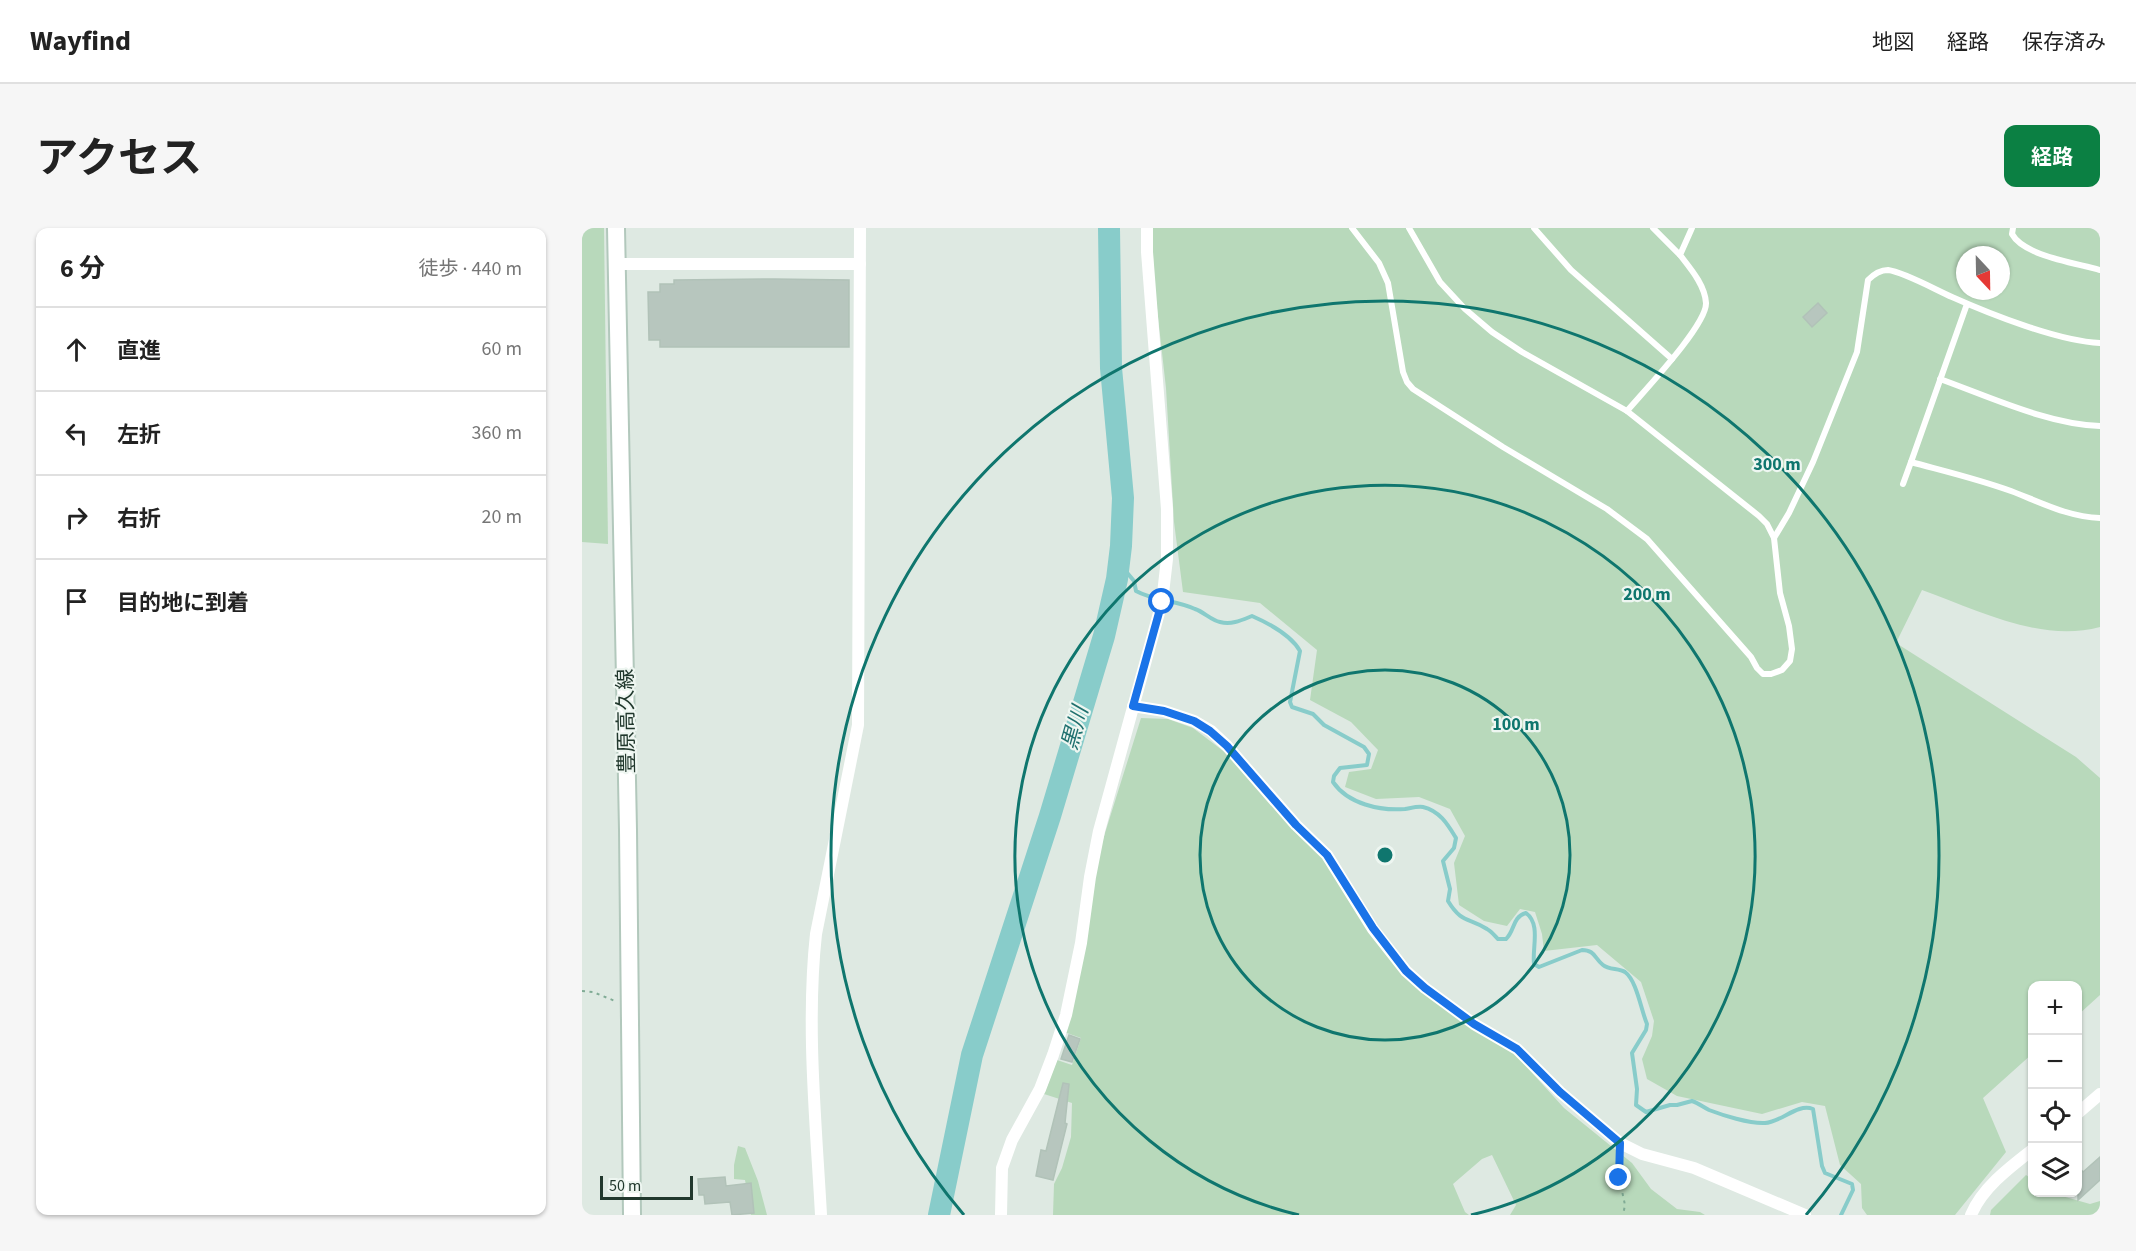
<!DOCTYPE html>
<html lang="ja">
<meta charset="utf-8">
<style>
body{margin:0;font-family:"Source Sans 3","Noto Sans JP",sans-serif;background:#f6f6f6;color:#222}
.controls{position:absolute;right:18px;bottom:18px;display:grid;overflow:hidden;border-radius:12px;box-shadow:0 2px 4px #0004}
.controls button{width:54px;height:54px;display:grid;place-items:center;padding:0;border:0;border-bottom:2px solid #e0e0e0;background:#fff;color:#222;font:30px sans-serif}
.compass{position:absolute;left:1374px;top:18px;width:54px;height:54px;border-radius:50%;background:#fff;box-shadow:0 2px 4px #0004;rotate:158deg}
.scale{position:absolute;left:18px;bottom:15px;width:93px;box-sizing:border-box;padding-left:6px;border:3px solid #21382d;border-top:0;font-size:16px;line-height:21px;white-space:nowrap;color:#21382d;-webkit-text-stroke:4px #eef6f1;paint-order:stroke}
.stop{position:absolute;width:18px;height:18px;margin:-14px;border:4px solid #1a73e8;border-radius:50%;background:#fff}
.stop.end{background:#1a73e8;border-color:#fff;box-shadow:0 2px 6px #0008}
.list{margin:0;padding:0;list-style:none}
h2{display:flex;justify-content:space-between;align-items:center;height:78px;margin:0;padding:0 24px;font-size:26px}
h2 small{font-size:20px;font-weight:400;color:#767676}
.list li{display:grid;grid-template-columns:39px 1fr auto;gap:18px;align-items:center;box-sizing:border-box;height:84px;padding:0 24px;border-top:2px solid #e0e0e0}
.list b{display:block;font-size:22px;white-space:nowrap}
.list em{font-size:20px;font-style:normal;color:#767676}
.icon{flex:none;width:33px;height:33px;fill:none;stroke:currentColor;stroke-width:2;stroke-linecap:round;stroke-linejoin:round}
.map{position:relative;flex:none;width:1518px;height:987px;overflow:hidden;border-radius:12px}
header{display:flex;align-items:center;gap:36px;box-sizing:border-box;height:84px;padding:0 30px;background:#fff;border-bottom:2px solid #e0e0e0}
header strong{font-size:28px}
nav{display:flex;gap:33px;margin-inline-start:auto;font-size:21px}
.intro{display:flex;align-items:center;justify-content:space-between;box-sizing:border-box;height:144px;padding:0 36px}
h1{margin:0;font-size:42px}
.button{padding:15px 27px;border-radius:12px;background:#0b8043;color:#fff;font-size:21px;font-weight:700}
main{display:flex;gap:36px;padding:0 36px}
aside{flex:1;background:#fff;border-radius:12px;box-shadow:0 2px 4px #0004}
.map>svg:first-child{display:block}
.green{fill:#b8d9bb;fill-rule:evenodd}
.lines{fill:none;stroke-linecap:round;stroke-linejoin:round}
.stream{stroke:#88ccca;stroke-width:4}
.river{stroke:#88ccca;stroke-width:22}
.building{fill:#b7c6be;stroke:#b1c2b8;stroke-width:1.5}
.secondary-casing{stroke:#b2c8bc;stroke-width:20}
.path{stroke:#80ab95;stroke-width:2;stroke-dasharray:3 4.5;stroke-linecap:butt}
.service{stroke:#fff;stroke-width:6}
.minor{stroke:#fff;stroke-width:12}
.secondary{stroke:#fff;stroke-width:16}
.route{stroke:#1a73e8;stroke-width:8}
.ring{fill:none;stroke:#0f766e;stroke-width:3}
.labels{text-anchor:middle;dominant-baseline:central;stroke-width:4.5;stroke-linejoin:round;paint-order:stroke}
.street-label{font-size:21px;fill:#21382d;stroke:#eef6f1}
.water-label{font-size:22px;font-style:italic;fill:#1f706e;stroke:#eef6f1}
.centre{fill:#0f766e;stroke:#eef6f1;stroke-width:3}
.ring-label{font-size:18px;text-anchor:middle;font-weight:bold;fill:#0f766e;stroke:#eef6f1;stroke-width:4.5;stroke-linejoin:round;paint-order:stroke}
</style>
<header>
<strong>Wayfind</strong>
<nav><a>地図</a><a>経路</a><a>保存済み</a></nav>
</header>
<div class="intro"><h1>アクセス</h1><a class="button">経路</a></div>
<main>
<aside>
<h2>6 分<small>徒歩 · 440 m</small></h2>
<ul class="list">
<li><svg class="icon" aria-label="ahead" viewBox="0 0 24 24"><path d="M12 20V5M6 11l6-6 6 6"/></svg><div><b>直進</b></div><em>60 m</em></li>
<li><svg class="icon" aria-label="left" viewBox="0 0 24 24"><path d="M17 20v-9H6M10 6l-5 5 5 5"/></svg><div><b>左折</b></div><em>360 m</em></li>
<li><svg class="icon" aria-label="right" viewBox="0 0 24 24"><path d="M7 20v-9h11M14 6l5 5-5 5"/></svg><div><b>右折</b></div><em>20 m</em></li>
<li><svg class="icon" aria-label="arrive" viewBox="0 0 24 24"><path d="M6 21V4h12l-3 4 3 4H6"/></svg><div><b>目的地に到着</b></div></li>
</ul>
</aside>
<div class="map">
<svg width="1518" height="987" viewBox="0 0 1518 987">
<rect width="100%" height="100%" fill="#dee9e2"/>
<g class="green">
<path d="M0,0H22L26,316L0,314Z"/>
<path d="M570,0H1518V399C1458,415 1396,382 1340,362L1314,415L1494,529L1518,550V767L1496,787V758H1450V826L1401,870L1424,924L1373,987H1285L1280,980L1279,956L1258,937L1243,878L1220,874L1180,886L1095,868L1065,851L1060,831L1070,808L1072,793L1059,754L1015,717L962,723L960,706L953,684L938,681L925,698L902,693L877,677L872,635L883,608L868,581L837,569L794,571L763,559L767,544L789,541L796,522L769,494L728,472L735,422L678,375L601,364L592,294L584,160L572,54ZM1383,27H1419V63H1383Z"/>
<path d="M559,490L586,491L611,500L644,525L741,630L821,746L933,826L982,880L1050,935L1069,961L1095,981L1118,984L1123,987H928L934,977L910,927L900,931L871,956L883,984L887,987H471L472,956L480,940L489,909L490,875L462,866L475,832L490,837L499,810L482,804L513,637Z"/>
<path d="M156,918L163,920L176,953L185,987H169L163,952L152,951V937Z"/>
<path d="M1444,947L1450,951V964L1473,965L1480,968L1508,976L1518,973V987H1408L1409,982Z"/>
</g>
<g class="lines">
<path class="stream" d="M537,335L552,353L554,363C572,373 594,372 613,381C622,384 629,392 638,394C650,397 660,392 670,388C686,395 709,407 718,423L708,474L710,479L731,486L742,497L782,519L787,526L785,537L758,540L752,548L751,554C766,576 798,583 823,581C829,580 836,578 841,579C858,583 866,597 874,610L872,620L861,633L868,661L866,673C880,696 887,689 905,701C909,703 913,708 916,711H924C933,703 930,689 944,685C959,696 950,720 952,736L957,739L1000,722C1013,722 1012,730 1021,737C1027,742 1037,740 1043,744C1055,753 1059,782 1065,796L1064,802L1050,825L1055,861L1054,877L1064,884L1088,877H1095L1110,873C1116,875 1121,879 1127,882C1140,887 1168,896 1183,895C1200,894 1215,875 1231,881L1240,938L1243,945L1270,956L1271,962L1259,987"/>
<path class="river" d="M357,987L390,827L468,588L522,408L535,351L539,318L541,270L529,140L527,0"/>
</g>
<g class="building">
<path d="M192,51L267,52V119H78V112H67L66,64H78V56H92V52Z"/>
<path d="M1236,75L1245,85L1230,99L1221,89Z"/>
<path d="M487,807L498,811L490,834L479,831Z"/>
<path d="M481,855L487,856L483,895L485,896L471,952L454,948L459,922L464,923Z"/>
<path d="M1518,929V952L1496,972V938L1501,944Z"/>
<path d="M143,949L144,958L169,955L172,985L150,987L148,974L123,976L122,967H117L116,951Z"/>
</g>
<g class="lines">
<g class="secondary-casing">
<path id="secondary" d="M34,0L46,602L50,987"/>
</g>
<g class="path">
<path d="M0,763L11,764L33,773"/>
<path d="M1038,928L1037,949L1043,977L1041,987"/>
</g>
<g class="service">
<path d="M770,0L797,35L806,55L821,144L825,154L831,161L921,219L1025,281L1065,311L1169,429L1175,440L1181,446H1189L1200,442L1208,433L1210,421L1207,398L1198,365L1192,310L1207,285L1231,234L1275,124L1286,52C1292,46 1298,42 1306,42C1322,44 1354,62 1370,69C1408,86 1476,113 1518,115"/>
<path d="M827,0L858,54L883,81L910,104L940,124L1045,183L1177,288L1185,296L1192,310"/>
<path d="M952,0L989,42L1090,131"/>
<path d="M1071,0L1098,27"/>
<path d="M1431,0L1430,6C1442,28 1494,35 1518,42"/>
<path d="M1385,76L1329,234C1362,243 1396,251 1429,263C1458,274 1486,289 1518,290"/>
<path d="M1358,151C1408,169 1465,196 1518,198"/>
<path d="M1045,183C1061,164 1125,97 1124,75C1123,57 1108,40 1098,27L1110,0"/>
<path d="M1321,256L1329,234"/>
</g>
<g class="minor">
<path d="M35,36H278"/>
<path d="M551,478L582,483L612,493L629,503L645,518L714,597L745,627L791,701L824,743L843,760L892,796L935,821L978,864L1038,915L1060,926L1112,940L1223,987"/>
<path d="M1496,885L1518,866"/>
<path d="M239,987C234,895 224,797 234,706L276,497L278,0"/>
<path d="M419,987L420,940L430,912L458,861L471,827L484,787L499,715L508,649L517,603L580,374L585,331V281L565,24V0"/>
<path d="M1389,987C1400,960 1428,939 1450,922"/>
</g>
<use href="#secondary" class="secondary"/>
</g>
<g class="lines">
<path class="route" d="M580,374L551,478L582,483L612,493L628,503L645,518L714,597L745,627L791,700L824,743L843,760L892,796L935,821L978,864L1038,915L1037,950"/>
</g>
<g class="ring">
<circle cx="803" cy="627" r="185"/>
<path d="M717 987A370 370 0 1 1 889 987"/>
<path d="M382 987A554 554 0 1 1 1224 987"/>
</g>
<g class="labels">
<g class="street-label">
<text transform="translate(44 493) rotate(-91)">豊原高久線</text>
</g>
<g class="water-label">
<text transform="translate(493 500) rotate(-74)">黒川</text>
</g>
</g>
<circle cx="803" cy="627" r="9" class="centre"/>
<g class="ring-label">
<text x="1195" y="242">300 m</text>
<text x="1065" y="372">200 m</text>
<text x="934" y="502">100 m</text>
</g>
</svg>
<div class="controls">
<button>+</button>
<button>−</button>
<button><svg class="icon" aria-label="locate" viewBox="0 0 24 24"><circle cx="12" cy="12" r="6"/><path d="M12 2v4M12 18v4M2 12h4M18 12h4"/></svg></button>
<button><svg class="icon" aria-label="layers" viewBox="0 0 24 24"><path d="M12 4l9 5-9 5-9-5zM3 14l9 5 9-5"/></svg></button>
</div>
<svg class="compass" viewBox="-18 -18 36 36"><path d="M0-13l5 13h-10z" fill="#e53935"/><path d="M0 13l5-13h-10z" fill="#767676"/></svg>
<div class="scale">50 m</div>
<div class="stop" style="left:580px;top:374px"></div>
<div class="stop end" style="left:1037px;top:950px"></div>
</div>
</main>
